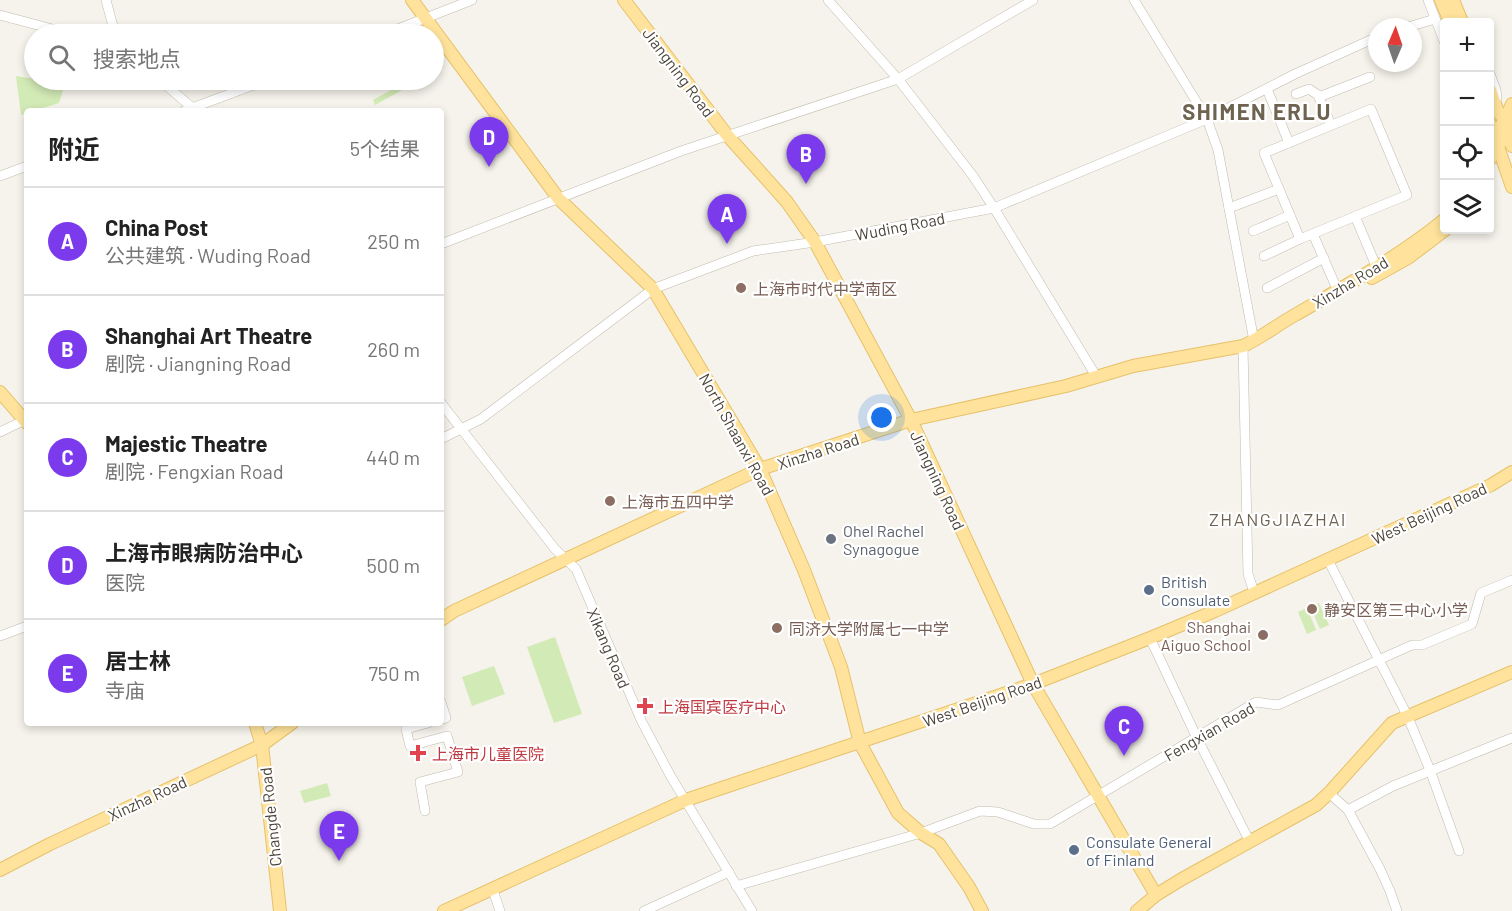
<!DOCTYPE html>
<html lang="zh">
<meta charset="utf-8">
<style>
body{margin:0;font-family:Barlow,"Noto Sans SC",sans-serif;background:#f6f6f6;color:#222}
.controls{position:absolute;right:18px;top:18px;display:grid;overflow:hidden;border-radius:6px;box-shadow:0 3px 9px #0003}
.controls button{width:54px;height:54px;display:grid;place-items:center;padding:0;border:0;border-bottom:2px solid #e0e0e0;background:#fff;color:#222;font:30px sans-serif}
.compass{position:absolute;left:1368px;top:18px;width:54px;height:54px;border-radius:50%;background:#fff;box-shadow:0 3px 9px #0003;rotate:2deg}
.you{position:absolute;left:882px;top:418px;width:21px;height:21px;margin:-15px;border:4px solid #fff;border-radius:50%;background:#1a73e8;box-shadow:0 0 0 9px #1a73e833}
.badge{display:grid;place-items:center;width:39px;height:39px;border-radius:50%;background:#7c3aed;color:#fff;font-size:20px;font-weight:700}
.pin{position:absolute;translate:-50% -50px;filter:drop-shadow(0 2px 3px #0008)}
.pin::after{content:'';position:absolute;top:32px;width:21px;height:18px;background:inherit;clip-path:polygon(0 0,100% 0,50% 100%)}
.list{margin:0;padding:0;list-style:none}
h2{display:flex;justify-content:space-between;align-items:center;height:78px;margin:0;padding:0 24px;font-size:26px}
h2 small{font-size:20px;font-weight:400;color:#767676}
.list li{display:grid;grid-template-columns:39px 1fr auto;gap:18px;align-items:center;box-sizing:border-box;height:108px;padding:0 24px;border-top:2px solid #e0e0e0}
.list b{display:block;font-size:22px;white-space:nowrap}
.list p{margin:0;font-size:20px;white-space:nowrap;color:#767676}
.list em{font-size:20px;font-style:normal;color:#767676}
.icon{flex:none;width:33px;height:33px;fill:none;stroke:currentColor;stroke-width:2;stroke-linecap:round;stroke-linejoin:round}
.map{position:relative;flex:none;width:1512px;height:911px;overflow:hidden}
.search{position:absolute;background:#fff;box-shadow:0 3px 9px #0003;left:24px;top:24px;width:420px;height:66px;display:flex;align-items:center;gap:15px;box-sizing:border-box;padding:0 21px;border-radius:33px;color:#767676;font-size:22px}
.panel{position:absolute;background:#fff;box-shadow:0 3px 9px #0003;left:24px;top:108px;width:420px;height:618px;border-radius:6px}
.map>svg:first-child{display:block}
.green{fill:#d2eab5}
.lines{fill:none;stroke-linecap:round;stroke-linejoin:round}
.minor-casing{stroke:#c2bbae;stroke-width:10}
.major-casing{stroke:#e6c16a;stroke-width:14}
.minor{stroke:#fff;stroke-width:9}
.major{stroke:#ffe39c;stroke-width:12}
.education-dot{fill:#8d6e63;stroke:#fff;stroke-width:2}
.worship-dot{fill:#6b7280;stroke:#fff;stroke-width:2}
.service-dot{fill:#5c6f8a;stroke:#fff;stroke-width:2}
.health-dot{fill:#e0444e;stroke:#fff;stroke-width:2}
.labels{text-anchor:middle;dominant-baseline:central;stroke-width:4.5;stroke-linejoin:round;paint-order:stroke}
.street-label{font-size:16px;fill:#4b4439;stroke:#fff}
.education-label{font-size:16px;fill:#785e54;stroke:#fff;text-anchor:start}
.worship-label{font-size:16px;fill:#5b616d;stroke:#fff;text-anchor:start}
.service-label{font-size:16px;fill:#4e5e75;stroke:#fff;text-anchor:start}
.health-label{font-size:16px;fill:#be3a42;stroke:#fff;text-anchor:start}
.neighbourhood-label{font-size:18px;letter-spacing:1.5px;fill:#6e6250;stroke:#fff}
.district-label{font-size:22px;font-weight:bold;letter-spacing:1.5px;fill:#6e6250;stroke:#fff}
</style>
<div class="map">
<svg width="1512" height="911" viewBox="0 0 1512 911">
<rect width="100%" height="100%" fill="#f6f3ec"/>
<g class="green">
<path d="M16,76L65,84L59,103L33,111H27V113L21,115Z"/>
<path d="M402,84L404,89L375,105L373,100Z"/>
<path d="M1319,603L1329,625L1320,629L1310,606Z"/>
<path d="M1307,608L1316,630L1307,634L1298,612Z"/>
<path d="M555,637L582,714L554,723L527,647Z"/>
<path d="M494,666L505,694L472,706L462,677Z"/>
<path d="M327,783L331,796L304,803L300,791Z"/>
</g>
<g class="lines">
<g class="minor-casing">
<g id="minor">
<path d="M106,0L115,34"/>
<path d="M828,0L898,79L973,176L994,208L1096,376"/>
<path d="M1134,0L1207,119L1218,150L1254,341"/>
<path d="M1428,0L1444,41"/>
<path d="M0,15L71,34"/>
<path d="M1408,27L1435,19"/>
<path d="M385,34L472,0"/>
<path d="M1490,74L1496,90L1497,98"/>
<path d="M160,80L196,111"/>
<path d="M1267,89L1289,143"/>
<path d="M1296,94L1309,89L1318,95L1331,125"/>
<path d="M1319,97L1370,77"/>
<path d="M1371,109L1407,195L1300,239L1264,153Z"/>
<path d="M184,111L267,80"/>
<path d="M0,176L27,166"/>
<path d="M1229,208L1279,189"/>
<path d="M1355,216L1376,266"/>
<path d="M1253,231L1290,215"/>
<path d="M1313,234L1337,289"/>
<path d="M441,244L681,151L898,79L1033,0"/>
<path d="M1264,256L1300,239"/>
<path d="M1267,288L1324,258"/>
<path d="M1243,346L1248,574L1254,592"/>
<path d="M441,403L555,549L576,569L642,722L670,775L752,911"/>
<path d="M0,432L27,419"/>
<path d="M441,439L481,419L653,289L753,251L815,242L994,208L1207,119L1295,74L1377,37"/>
<path d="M1328,560L1407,715L1430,770L1459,851"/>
<path d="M0,636L27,626"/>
<path d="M1150,638L1197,738L1250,842"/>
<path d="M441,702L446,718L441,719"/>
<path d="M1329,793L1348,810L1380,869L1390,891L1397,911"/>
<path d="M1348,810L1393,786L1512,738"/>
<path d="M425,811L420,782L458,772L447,736L410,746L406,729L428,723"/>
<path d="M736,886L921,833L980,811L998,812L1034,824H1050L1256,702L1278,705L1412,645H1422L1472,624L1481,593L1512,580"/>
<path d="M493,890L500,911"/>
<path d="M644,911L729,872"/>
</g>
</g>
<g class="major-casing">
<g id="major">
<path d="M412,0L558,198L653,289L760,469L804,570L841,667L860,743L898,813L921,833L939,844L969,887L982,911"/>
<path d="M624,0L727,135L787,202L815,242L911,420L1033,684L1156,895"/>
<path d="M1441,0L1450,22"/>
<path d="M1453,0L1462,22"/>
<path d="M1490,90L1498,112L1512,127"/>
<path d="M1490,124L1512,187"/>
<path d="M1506,127L1512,146"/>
<path d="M1491,139L1505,120L1512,104"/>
<path d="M1490,159L1512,124"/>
<path d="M1372,278L1408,258L1445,230"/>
<path d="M0,392L27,423"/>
<path d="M441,620L454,611L760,469L911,420L1066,386L1133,366L1243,346C1261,338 1277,325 1295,315C1345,286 1399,257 1444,220"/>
<path d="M255,723L262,745L280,911"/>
<path d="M0,870L50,844L262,745L292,723"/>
<path d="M444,911L686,800L1033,684L1150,638L1215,611L1491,485L1512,472"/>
<path d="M1137,911L1156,895L1182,879L1316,805L1329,793L1392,723L1512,672"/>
</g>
</g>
<use href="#minor" class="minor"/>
<use href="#major" class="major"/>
</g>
<g class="education-dot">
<circle cx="741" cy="288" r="6"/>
<circle cx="610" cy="501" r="6"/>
<circle cx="1312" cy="609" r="6"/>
<circle cx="777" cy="628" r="6"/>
<circle cx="1263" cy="635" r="6"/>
</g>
<circle class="worship-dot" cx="831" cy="539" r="6"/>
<g class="service-dot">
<circle cx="1149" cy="590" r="6"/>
<circle cx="1074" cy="850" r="6"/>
</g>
<g class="health-dot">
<path d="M642 697h6v6h6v6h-6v6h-6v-6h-6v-6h6z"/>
<path d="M415 744h6v6h6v6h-6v6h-6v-6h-6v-6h6z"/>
</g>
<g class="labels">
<g class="street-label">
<text transform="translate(679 72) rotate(53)">Jiangning Road</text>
<text transform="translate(900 226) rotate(-11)">Wuding Road</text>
<text transform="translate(1350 282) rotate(-31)">Xinzha Road</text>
<text transform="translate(737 434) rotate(61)">North Shaanxi Road</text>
<text transform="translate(818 451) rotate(-18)">Xinzha Road</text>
<text transform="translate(938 480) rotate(65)">Jiangning Road</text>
<text transform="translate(1429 513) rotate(-25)">West Beijing Road</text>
<text transform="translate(609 648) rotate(67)">Xikang Road</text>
<text transform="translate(982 701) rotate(-19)">West Beijing Road</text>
<text transform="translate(1209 731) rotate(-30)">Fengxian Road</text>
<text transform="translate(147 798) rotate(-25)">Xinzha Road</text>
<text transform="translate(270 817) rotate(-96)">Changde Road</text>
</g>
<g class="education-label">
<text x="753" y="288">上海市时代中学南区</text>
<text x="622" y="501">上海市五四中学</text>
<text x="1324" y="609">静安区第三中心小学</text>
<text x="1251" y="626" text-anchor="end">Shanghai<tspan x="1251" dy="18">Aiguo School</tspan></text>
<text x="789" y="628">同济大学附属七一中学</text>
</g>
<g class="worship-label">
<text x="843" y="530">Ohel Rachel<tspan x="843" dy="18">Synagogue</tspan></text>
</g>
<g class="service-label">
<text x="1161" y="581">British<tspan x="1161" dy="18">Consulate</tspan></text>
<text x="1086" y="841">Consulate General<tspan x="1086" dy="18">of Finland</tspan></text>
</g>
<g class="health-label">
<text x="658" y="706">上海国宾医疗中心</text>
<text x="432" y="753">上海市儿童医院</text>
</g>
<g class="neighbourhood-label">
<text x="1278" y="519">ZHANGJIAZHAI</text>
</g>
<g class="district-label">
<text x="1257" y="111">SHIMEN ERLU</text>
</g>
</g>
</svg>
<div class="controls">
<button>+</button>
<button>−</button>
<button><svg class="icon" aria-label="locate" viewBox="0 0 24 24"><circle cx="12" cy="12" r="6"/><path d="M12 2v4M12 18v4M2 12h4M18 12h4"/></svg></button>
<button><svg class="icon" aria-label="layers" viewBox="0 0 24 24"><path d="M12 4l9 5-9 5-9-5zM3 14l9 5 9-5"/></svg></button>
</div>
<svg class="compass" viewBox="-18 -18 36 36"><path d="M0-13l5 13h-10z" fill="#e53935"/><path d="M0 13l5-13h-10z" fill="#767676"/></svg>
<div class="you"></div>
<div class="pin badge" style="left:727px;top:244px">A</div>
<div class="pin badge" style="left:806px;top:184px">B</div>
<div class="pin badge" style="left:1124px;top:756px">C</div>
<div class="pin badge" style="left:489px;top:167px">D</div>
<div class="pin badge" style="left:339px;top:861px">E</div>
<div class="search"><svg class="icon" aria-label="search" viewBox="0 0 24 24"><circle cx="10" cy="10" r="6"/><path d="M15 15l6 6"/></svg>搜索地点</div>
<section class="panel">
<h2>附近<small>5个结果</small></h2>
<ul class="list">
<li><span class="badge">A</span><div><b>China Post</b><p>公共建筑 · Wuding Road</p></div><em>250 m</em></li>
<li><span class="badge">B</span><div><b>Shanghai Art Theatre</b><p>剧院 · Jiangning Road</p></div><em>260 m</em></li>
<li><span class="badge">C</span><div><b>Majestic Theatre</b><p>剧院 · Fengxian Road</p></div><em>440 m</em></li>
<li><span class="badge">D</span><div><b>上海市眼病防治中心</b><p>医院</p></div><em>500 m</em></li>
<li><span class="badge">E</span><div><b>居士林</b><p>寺庙</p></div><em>750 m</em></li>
</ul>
</section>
</div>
